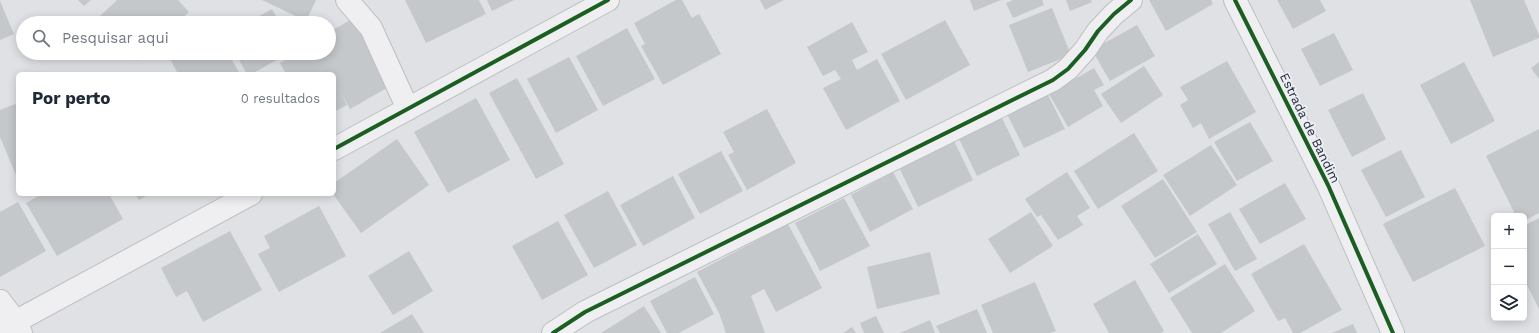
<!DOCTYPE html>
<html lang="pt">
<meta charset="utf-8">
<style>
body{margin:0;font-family:"Work Sans",sans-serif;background:#f6f6f7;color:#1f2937}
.controls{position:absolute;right:12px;bottom:12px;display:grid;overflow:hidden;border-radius:6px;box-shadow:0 2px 10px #0003}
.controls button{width:36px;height:36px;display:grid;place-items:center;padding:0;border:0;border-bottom:1px solid #e0e1e3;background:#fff;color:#1f2937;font:20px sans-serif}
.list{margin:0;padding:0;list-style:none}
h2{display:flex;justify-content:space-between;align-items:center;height:52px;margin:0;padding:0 16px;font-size:17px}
h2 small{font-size:13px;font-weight:400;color:#747a83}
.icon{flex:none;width:22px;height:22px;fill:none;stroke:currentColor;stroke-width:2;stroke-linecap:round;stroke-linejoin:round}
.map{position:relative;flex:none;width:1539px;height:333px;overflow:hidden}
.search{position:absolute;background:#fff;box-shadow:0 2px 10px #0003;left:16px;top:16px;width:320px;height:44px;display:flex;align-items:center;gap:10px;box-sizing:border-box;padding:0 14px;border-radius:22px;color:#747a83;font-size:15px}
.panel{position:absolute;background:#fff;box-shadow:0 2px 10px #0003;left:16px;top:72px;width:320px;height:124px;border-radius:6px}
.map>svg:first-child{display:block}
.building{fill:#c5c8cb}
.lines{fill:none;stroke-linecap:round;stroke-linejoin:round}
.minor-casing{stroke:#bdbfc2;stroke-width:24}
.minor{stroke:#efeff1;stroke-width:22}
.cycleway-casing{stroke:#eceff4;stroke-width:6}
.cycleway{stroke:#1b5e20;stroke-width:4}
.labels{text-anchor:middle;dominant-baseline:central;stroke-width:3.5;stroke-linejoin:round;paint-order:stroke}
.street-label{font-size:13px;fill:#282d3c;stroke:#eceff4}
</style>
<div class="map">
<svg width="1539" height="333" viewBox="0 0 1539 333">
<rect width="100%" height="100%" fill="#dfe1e4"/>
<g class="building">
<path d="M78,0H91L84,6Z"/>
<path d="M117,0H178L189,12L177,23H100L97,19Z"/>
<path d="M262,0H316L306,21Z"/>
<path d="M405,0H479L486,14L426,43Z"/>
<path d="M487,0H514L492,11Z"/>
<path d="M676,0H682L692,18L699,14L721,54L663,85L641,46L645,44L634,23Z"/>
<path d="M760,0H784L765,10Z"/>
<path d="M970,0H1001L974,11Z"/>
<path d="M1013,0H1042L1044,5L1013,18L1006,3Z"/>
<path d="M1066,0H1091L1092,2L1070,11Z"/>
<path d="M1149,0H1211L1213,4L1166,31Z"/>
<path d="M1277,0H1320L1326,11L1293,29Z"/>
<path d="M1470,0H1524L1539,35V38L1493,57Z"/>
<path d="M0,1L14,34L0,40Z"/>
<path d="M1052,8L1071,55L1028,72L1009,25Z"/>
<path d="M272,9L280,23H247Z"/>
<path d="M354,18L392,85L350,109L339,89L347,105L334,112V74H281L285,72L280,63L298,53H329V32Z"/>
<path d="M945,20L970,65L906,100L881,54Z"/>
<path d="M852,22L868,52L852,60L857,70L877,59L900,101L846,130L823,88L841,79L835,70L823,76L807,47Z"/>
<path d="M1137,25L1155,56L1110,81L1092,50Z"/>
<path d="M627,28L655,79L603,106L576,56Z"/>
<path d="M1334,33L1353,70L1320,86L1301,49Z"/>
<path d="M129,53H145L136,61Z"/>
<path d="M175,53H228L240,74H178L169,57Z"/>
<path d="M235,53H289L252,74H247Z"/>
<path d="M569,57L598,110L556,133L527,79Z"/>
<path d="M1227,61L1256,112L1209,139L1201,123L1193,128L1180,105L1188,100L1180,87Z"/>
<path d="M1464,62L1495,121L1451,144L1420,85Z"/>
<path d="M1539,62V79L1531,68Z"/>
<path d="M1144,66L1163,95L1121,123L1101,94Z"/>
<path d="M1094,68L1104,85L1094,90L1103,106L1068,127L1049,94Z"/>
<path d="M517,78L564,164L536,179L489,93Z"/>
<path d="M1363,93L1386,139L1352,157L1328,110Z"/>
<path d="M1048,95L1065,129L1024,148L1007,114Z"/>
<path d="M476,98L510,160L448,193L414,132Z"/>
<path d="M18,103V180L0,137V110Z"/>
<path d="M767,109L796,163L747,190L728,155L734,152L723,132Z"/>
<path d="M1002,118L1020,155L977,176L959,139Z"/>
<path d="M1250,122L1273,161L1237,181L1214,142Z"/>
<path d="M1539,129V213L1524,221V216H1516L1486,156Z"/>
<path d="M1134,133L1158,171L1098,209L1074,171Z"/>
<path d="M397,139L429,185L361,233L333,194L334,183Z"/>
<path d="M954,141L973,180L918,207L899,167Z"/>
<path d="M1211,145L1237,185L1190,216L1163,175Z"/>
<path d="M1401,150L1425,197L1386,217L1361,170Z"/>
<path d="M721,151L743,191L700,214L678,174Z"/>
<path d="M893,172L913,209L870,232L851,195Z"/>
<path d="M1067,172L1090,208L1077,216L1083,225L1058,240L1041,215L1037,217L1025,199Z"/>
<path d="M673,176L695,218L643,246L620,205Z"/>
<path d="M1163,179L1197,232L1155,258L1121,206Z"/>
<path d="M1285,183L1306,219L1260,244L1239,209Z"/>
<path d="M1455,188L1485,246L1413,282L1383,224Z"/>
<path d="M608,191L637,245L594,268L564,215Z"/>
<path d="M42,194H109L123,219L57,256L26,203Z"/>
<path d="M135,194H150L139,200Z"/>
<path d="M844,198L870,246L820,271L795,223Z"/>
<path d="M18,202L46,251L0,277V212Z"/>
<path d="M319,206L346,256L279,292L258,254L270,248L264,236Z"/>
<path d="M1031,212L1053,246L1010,273L988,239Z"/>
<path d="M1230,212L1257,259L1235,271L1208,224Z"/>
<path d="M1539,218V309L1524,279V226Z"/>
<path d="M558,221L588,275L542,300L512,246Z"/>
<path d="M788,224L822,288L776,312L764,289L751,296L765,333H726L719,313L697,272Z"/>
<path d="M230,231L262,290L203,322L187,291L176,297L161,268Z"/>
<path d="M1198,234L1217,264L1169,293L1150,264Z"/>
<path d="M1304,244L1342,310L1300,333H1293L1285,318L1278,321L1251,274Z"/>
<path d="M409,251L433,291L393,315L368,276Z"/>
<path d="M930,252L940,294L877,309L867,267Z"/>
<path d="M1225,264L1255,311L1221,333H1192L1170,298Z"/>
<path d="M695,277L714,314L679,333H667L650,301Z"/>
<path d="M1135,280L1164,331L1161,333H1109L1093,304Z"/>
<path d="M1035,282L1056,331L1050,333H993L981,305Z"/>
<path d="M644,306L661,333H601Z"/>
<path d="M977,309L987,333H940L936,326Z"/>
<path d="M412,314L424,333H380Z"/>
<path d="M876,316L884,333H864L860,323Z"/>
<path d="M930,320L935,333H900Z"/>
<path d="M1353,324L1357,333H1332Z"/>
<path d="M852,327L856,333H843Z"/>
</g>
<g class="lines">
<g class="minor-casing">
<g id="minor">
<path d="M347,0L371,28L408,109"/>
<path d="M1235,0L1328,185L1393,333"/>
<path d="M334,149L608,0"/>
<path d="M0,301L16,322L21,333"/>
<path d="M0,330L251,194"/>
<path d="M553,333L585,312L1053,80L1068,69L1085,50L1098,31L1114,14L1131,0"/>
</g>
</g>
<use href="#minor" class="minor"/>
<g class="cycleway-casing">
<g id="cycleway">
<path d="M1235,0L1328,185L1393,333"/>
<path d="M334,149L608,0"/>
<path d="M553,333L585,312L1053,80L1068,69L1085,50L1098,31L1114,14L1131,0"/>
</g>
</g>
<use href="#cycleway" class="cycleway"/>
</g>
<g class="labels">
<g class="street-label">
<text transform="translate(1310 128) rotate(64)">Estrada de Bandim</text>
</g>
</g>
</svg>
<div class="controls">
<button>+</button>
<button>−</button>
<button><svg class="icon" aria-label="layers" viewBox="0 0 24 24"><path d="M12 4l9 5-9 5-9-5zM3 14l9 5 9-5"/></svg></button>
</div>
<div class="search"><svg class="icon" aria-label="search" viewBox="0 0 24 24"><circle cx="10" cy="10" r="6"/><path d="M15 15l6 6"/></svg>Pesquisar aqui</div>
<section class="panel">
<h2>Por perto<small>0 resultados</small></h2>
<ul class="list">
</ul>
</section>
</div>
